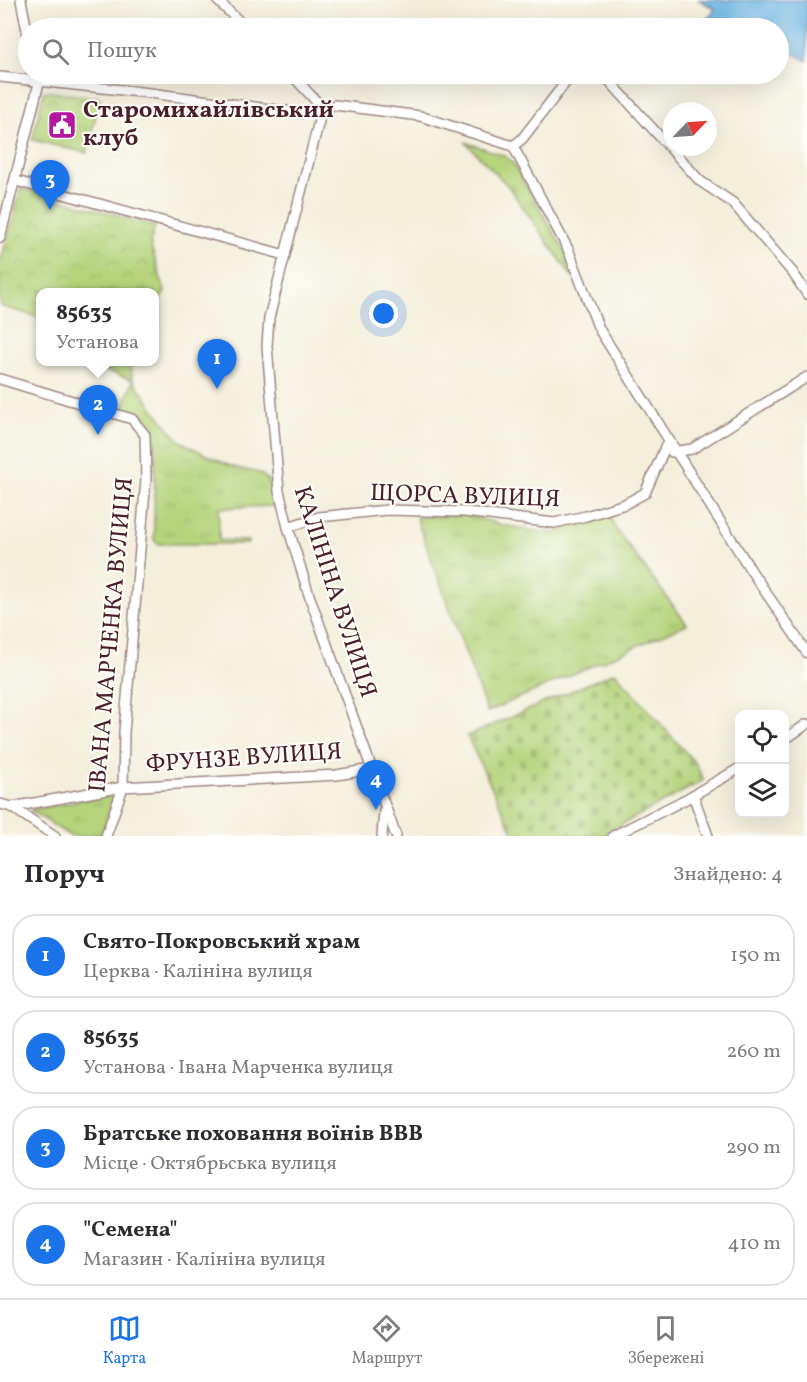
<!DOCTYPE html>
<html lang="uk">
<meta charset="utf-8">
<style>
body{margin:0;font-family:Vollkorn,serif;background:#f2f2f3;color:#2b2b33}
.controls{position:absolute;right:18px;bottom:18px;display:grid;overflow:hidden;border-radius:12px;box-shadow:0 6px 24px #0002}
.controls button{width:54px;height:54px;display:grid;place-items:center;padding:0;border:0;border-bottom:2px solid #e1e1e2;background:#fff;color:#2b2b33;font:30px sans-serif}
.compass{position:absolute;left:663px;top:102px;width:54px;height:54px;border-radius:50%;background:#fff;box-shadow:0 6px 24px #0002;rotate:65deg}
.you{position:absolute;left:384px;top:314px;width:21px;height:21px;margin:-15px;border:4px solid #fff;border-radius:50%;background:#1a73e8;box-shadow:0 0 0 9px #1a73e833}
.badge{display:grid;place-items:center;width:39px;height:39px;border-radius:50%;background:#1a73e8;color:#fff;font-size:20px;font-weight:700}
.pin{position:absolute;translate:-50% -50px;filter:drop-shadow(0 2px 3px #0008)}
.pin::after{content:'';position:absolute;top:32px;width:21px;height:18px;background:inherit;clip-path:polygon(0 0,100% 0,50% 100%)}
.popup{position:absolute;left:36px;top:288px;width:123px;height:78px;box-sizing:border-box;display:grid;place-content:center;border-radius:12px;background:#fff;filter:drop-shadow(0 2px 4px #0005);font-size:20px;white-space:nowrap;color:#7c7c81}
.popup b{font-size:22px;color:#2b2b33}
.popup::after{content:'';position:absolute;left:50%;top:100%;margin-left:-12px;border:12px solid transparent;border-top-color:#fff}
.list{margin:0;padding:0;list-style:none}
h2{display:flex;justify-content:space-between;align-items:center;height:78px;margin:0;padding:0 24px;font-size:26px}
h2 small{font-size:20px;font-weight:400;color:#7c7c81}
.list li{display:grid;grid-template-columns:39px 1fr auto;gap:18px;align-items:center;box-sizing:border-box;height:84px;margin:0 12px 12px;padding:0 12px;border:2px solid #e1e1e2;border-radius:24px}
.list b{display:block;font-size:22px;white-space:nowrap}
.list p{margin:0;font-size:20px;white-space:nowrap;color:#7c7c81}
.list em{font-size:20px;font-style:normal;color:#7c7c81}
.icon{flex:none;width:33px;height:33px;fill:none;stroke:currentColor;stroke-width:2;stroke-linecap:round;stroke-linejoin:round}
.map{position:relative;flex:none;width:807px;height:836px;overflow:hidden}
.search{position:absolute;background:#fff;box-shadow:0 6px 24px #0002;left:18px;right:18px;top:18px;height:66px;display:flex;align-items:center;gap:15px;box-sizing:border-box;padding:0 21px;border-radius:33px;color:#7c7c81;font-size:22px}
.sheet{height:462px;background:#fff}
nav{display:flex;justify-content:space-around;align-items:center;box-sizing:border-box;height:84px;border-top:2px solid #e1e1e2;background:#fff;font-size:16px;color:#7c7c81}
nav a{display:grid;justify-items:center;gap:3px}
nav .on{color:#1a73e8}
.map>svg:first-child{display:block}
.grass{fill:url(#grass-tufts);stroke:#7f7952;stroke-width:1.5}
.cemetery{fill:url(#cemetery-stones);stroke:#7f7952;stroke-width:1.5}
.park{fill:url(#park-crowns);stroke:#7f7952;stroke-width:1.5}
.water{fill:#6cb5e4;stroke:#5b6a88;stroke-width:1.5}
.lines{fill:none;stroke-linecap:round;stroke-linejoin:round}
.minor-casing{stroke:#9e8783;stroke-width:12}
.minor{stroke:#fff;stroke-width:9}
.labels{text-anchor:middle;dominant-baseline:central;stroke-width:4.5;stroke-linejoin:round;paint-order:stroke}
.poi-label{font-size:24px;font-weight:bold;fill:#4a1f2b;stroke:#fdfcf7;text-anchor:start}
.street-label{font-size:24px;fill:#4a1f2b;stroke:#fdfcf7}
</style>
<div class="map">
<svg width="807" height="836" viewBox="0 0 807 836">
<defs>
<pattern id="grass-tufts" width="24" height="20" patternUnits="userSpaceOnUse" patternTransform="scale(1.5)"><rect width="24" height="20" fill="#b4d37a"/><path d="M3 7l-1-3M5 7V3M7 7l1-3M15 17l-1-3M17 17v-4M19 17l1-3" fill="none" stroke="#9cb56a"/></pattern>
<pattern id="cemetery-stones" width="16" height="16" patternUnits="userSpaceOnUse" patternTransform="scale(1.5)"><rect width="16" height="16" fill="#b4d37a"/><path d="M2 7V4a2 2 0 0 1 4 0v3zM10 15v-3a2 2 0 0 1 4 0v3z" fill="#9cb56a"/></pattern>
<pattern id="park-crowns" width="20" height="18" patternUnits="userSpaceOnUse" patternTransform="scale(1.5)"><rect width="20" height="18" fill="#b4d37a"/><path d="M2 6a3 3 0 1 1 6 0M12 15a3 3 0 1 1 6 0" fill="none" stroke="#9cb56a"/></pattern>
</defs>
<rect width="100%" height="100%" fill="#fdfcf7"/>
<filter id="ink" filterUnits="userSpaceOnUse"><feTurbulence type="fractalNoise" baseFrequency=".0167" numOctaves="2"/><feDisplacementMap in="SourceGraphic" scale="12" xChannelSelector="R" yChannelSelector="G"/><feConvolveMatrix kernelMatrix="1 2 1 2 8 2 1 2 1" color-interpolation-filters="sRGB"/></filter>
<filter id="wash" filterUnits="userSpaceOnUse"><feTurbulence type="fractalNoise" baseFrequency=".008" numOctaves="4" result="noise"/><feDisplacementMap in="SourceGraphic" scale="24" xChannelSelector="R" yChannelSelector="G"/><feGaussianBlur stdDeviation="1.35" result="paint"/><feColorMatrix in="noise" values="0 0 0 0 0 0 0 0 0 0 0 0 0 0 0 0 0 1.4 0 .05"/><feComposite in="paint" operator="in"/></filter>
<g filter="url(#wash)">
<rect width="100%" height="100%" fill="#f3efdb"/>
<g class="grass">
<path d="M465,142L505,156L513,163L565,251L573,278L508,186Z"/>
<path d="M133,380C144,394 169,433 182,442C196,450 214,459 228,465C260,477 268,463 274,506L219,508V540L249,541L247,544H158L154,540L155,445L148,421L140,413L122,411Z"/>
<path d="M468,515L502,525L551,533L609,515L617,531L687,624L487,712L416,517Z"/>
<path d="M115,794L101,836H70L30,810Z"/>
</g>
<path class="cemetery" d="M615,672L695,763L704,780L601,836H515L467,736Z"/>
<g class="park">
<path d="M44,91L100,98L87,153L32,140Z"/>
<path d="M21,188L155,226L150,243L165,292L155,308V292H41V318L0,306V264Z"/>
<path d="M78,362H129L133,380Z"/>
</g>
<path class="water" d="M699,0H807V61L779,46L778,28H755L749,22L737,21L734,28H730L706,21L715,9Z"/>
</g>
<g filter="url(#ink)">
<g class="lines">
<g class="minor-casing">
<g id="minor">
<path d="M21,0L28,36"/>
<path d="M217,0L246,28"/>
<path d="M291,74L316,101L320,117L269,318L267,346L279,491L288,527L309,595L396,836"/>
<path d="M603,74L700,181L733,203L793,273L807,294"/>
<path d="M0,77L150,93L285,111L303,113L335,105L420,116L513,146L568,249L599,329L752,572L807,653"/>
<path d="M513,146L522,139L572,74"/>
<path d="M16,181L285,255"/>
<path d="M0,238L39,83L37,74"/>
<path d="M0,379L132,419L145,435L146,480L124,732L123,787L106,836"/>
<path d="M672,452L692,449L807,377"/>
<path d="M288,527L319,517L387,510L465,512L554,523L586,516L625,504L645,493L668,441"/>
<path d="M784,740L807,724"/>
<path d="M693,795L708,836"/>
<path d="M0,804L12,807L55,836"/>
<path d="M12,807L123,787L337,775L371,769"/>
<path d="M382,836L384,811"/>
<path d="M613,836L688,798L740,768"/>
</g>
</g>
<use href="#minor" class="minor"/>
</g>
</g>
<defs>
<g id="civic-square" transform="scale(1.5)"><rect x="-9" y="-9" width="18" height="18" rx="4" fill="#b5179e" stroke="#fdfcf7"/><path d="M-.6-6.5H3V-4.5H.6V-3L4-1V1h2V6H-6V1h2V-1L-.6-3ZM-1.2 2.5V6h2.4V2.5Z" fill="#fff"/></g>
</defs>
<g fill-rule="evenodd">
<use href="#civic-square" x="62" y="125"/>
</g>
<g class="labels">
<g class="poi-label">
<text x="83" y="111">Старомихайлівський<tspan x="83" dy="28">клуб</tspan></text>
</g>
<g class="street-label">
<text transform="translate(465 497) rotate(2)">ЩОРСА ВУЛИЦЯ</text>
<text transform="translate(334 592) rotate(72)">КАЛІНІНА ВУЛИЦЯ</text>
<text transform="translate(112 635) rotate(-85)">ІВАНА МАРЧЕНКА ВУЛИЦЯ</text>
<text transform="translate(244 759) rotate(-4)">ФРУНЗЕ ВУЛИЦЯ</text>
</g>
</g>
</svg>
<div class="controls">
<button><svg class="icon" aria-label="locate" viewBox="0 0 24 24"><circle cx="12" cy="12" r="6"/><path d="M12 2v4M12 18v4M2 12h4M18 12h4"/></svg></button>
<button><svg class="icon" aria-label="layers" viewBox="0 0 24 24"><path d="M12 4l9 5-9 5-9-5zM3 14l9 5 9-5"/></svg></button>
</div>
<svg class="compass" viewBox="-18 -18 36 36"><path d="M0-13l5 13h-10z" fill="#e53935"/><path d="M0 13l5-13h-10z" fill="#7c7c81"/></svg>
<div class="you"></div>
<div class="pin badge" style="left:217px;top:389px">1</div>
<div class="pin badge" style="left:98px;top:435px">2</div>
<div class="popup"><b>85635</b>Установа</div>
<div class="pin badge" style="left:50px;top:210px">3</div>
<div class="pin badge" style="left:376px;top:810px">4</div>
<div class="search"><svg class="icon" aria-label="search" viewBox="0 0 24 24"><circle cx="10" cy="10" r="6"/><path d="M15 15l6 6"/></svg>Пошук</div>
</div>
<section class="sheet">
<h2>Поруч<small>Знайдено: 4</small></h2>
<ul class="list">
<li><span class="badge">1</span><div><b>Свято-Покровський храм</b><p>Церква · Калініна вулиця</p></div><em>150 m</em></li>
<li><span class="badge">2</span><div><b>85635</b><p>Установа · Івана Марченка вулиця</p></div><em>260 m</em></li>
<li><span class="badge">3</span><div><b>Братське поховання воїнів ВВВ</b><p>Місце · Октябрьська вулиця</p></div><em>290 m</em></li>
<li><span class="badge">4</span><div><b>&quot;Семена&quot;</b><p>Магазин · Калініна вулиця</p></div><em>410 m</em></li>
</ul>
</section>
<nav>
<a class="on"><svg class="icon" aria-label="map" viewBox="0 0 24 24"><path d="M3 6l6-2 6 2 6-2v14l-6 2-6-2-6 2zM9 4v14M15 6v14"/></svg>Карта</a>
<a><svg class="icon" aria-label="directions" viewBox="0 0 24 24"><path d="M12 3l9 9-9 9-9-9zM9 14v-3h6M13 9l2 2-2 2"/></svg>Маршрут</a>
<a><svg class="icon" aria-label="saved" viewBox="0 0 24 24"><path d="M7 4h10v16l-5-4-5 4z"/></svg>Збережені</a>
</nav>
